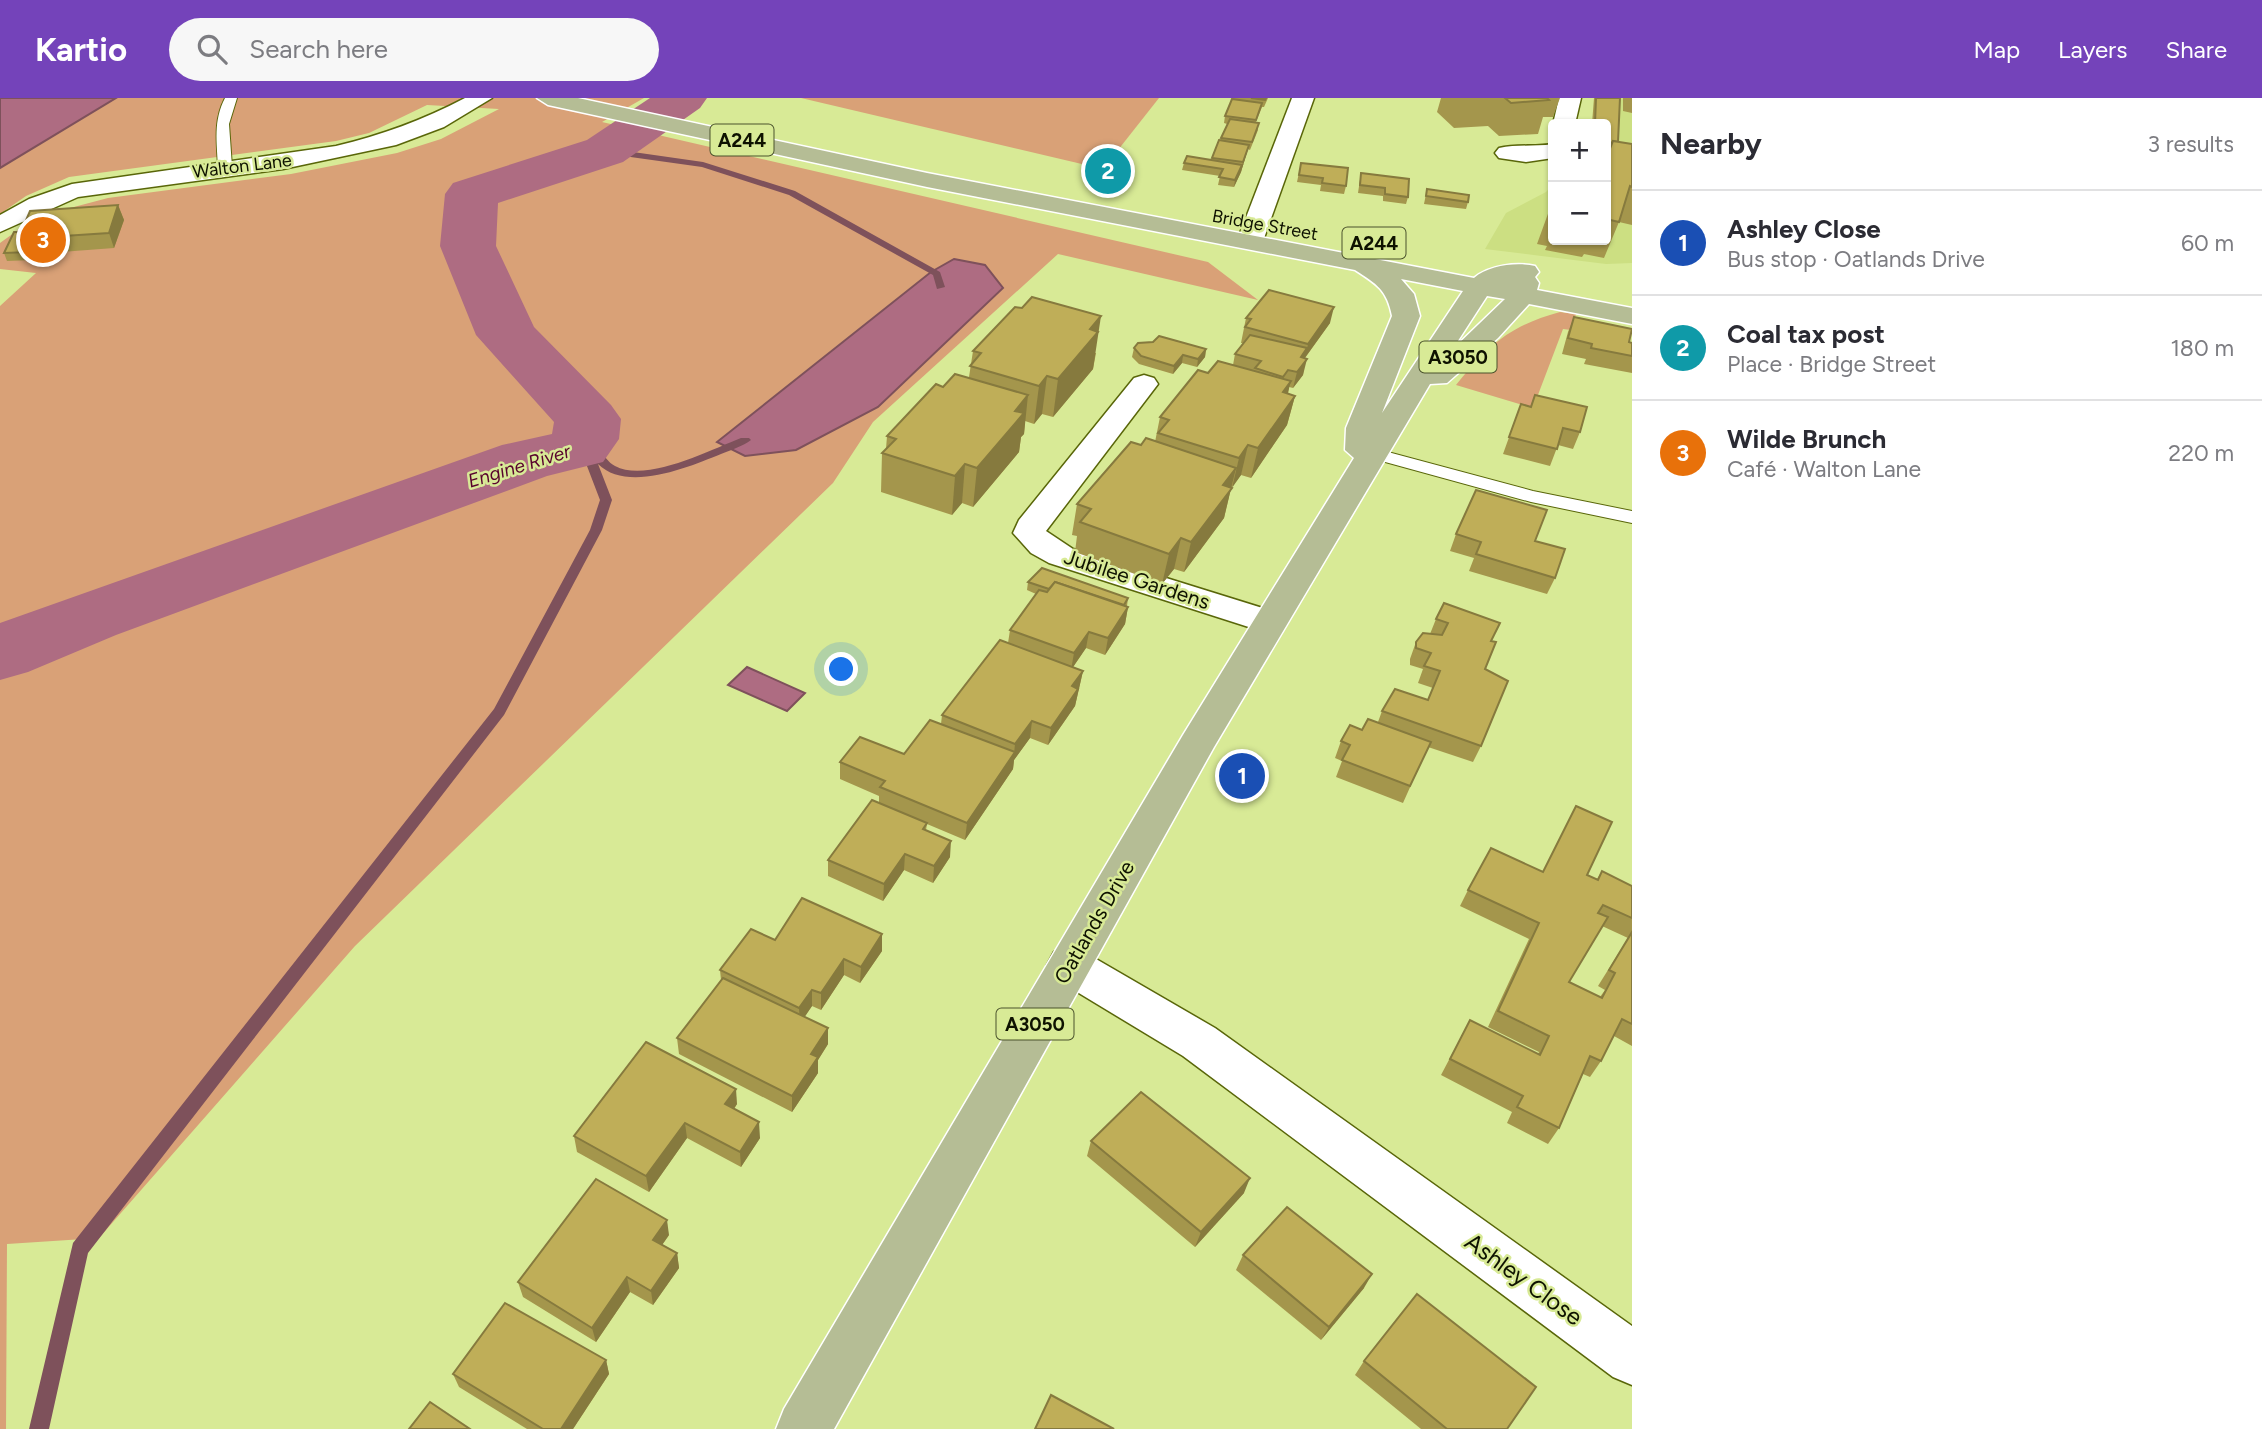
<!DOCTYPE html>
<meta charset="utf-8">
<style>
body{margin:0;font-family:Figtree,sans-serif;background:#f7f7f7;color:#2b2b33}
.controls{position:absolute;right:21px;top:21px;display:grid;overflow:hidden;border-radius:7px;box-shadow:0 2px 5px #0004}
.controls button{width:63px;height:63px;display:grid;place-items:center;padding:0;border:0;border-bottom:2px solid #e1e1e2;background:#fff;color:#2b2b33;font:35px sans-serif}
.you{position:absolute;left:842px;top:572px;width:24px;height:24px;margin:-18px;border:5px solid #fff;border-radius:50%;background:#1a73e8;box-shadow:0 0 0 10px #1a73e833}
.badge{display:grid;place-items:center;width:46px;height:46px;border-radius:50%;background:#7443ba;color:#fff;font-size:23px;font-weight:700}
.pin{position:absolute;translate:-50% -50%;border:4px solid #fff;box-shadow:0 2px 7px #0006}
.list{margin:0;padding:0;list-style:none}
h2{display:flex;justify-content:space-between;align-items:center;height:91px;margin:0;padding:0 28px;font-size:30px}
h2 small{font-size:23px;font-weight:400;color:#7c7c81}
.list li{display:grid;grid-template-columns:46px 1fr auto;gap:21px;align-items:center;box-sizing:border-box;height:105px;padding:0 28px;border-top:2px solid #e1e1e2}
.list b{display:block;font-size:26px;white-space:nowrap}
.list p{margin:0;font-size:23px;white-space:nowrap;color:#7c7c81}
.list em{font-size:23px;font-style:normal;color:#7c7c81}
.icon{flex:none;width:38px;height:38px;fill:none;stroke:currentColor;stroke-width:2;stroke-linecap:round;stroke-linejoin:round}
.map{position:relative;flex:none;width:1632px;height:1331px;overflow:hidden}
header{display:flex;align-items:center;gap:42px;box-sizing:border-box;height:98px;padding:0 35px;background:#7443ba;color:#fff}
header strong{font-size:33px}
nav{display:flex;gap:38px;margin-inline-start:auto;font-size:24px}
.search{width:490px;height:63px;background:#f7f7f7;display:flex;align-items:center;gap:18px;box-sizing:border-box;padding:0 24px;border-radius:38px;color:#7c7c81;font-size:26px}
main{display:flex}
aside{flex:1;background:#fff}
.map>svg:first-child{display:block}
.built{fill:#ccdf82}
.green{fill:#d9a177}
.water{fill:#ae6c82;stroke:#7e515b;stroke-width:2}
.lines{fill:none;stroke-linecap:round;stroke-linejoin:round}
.stream{fill:#7e515b;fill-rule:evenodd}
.river{fill:#ae6c82;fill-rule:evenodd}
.service-casing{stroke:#596609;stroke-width:2}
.minor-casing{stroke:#596609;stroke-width:3}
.tertiary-casing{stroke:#596609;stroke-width:3}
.primary-casing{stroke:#fff;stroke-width:3}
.service{fill:#fff;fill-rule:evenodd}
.minor{fill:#fff;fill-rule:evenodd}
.tertiary{fill:#fff;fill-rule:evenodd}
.primary{fill:#b5bd95;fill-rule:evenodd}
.wall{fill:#a4964c;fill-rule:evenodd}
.shaded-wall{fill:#867a3e}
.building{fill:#bfae58;stroke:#867a3e;stroke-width:2}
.labels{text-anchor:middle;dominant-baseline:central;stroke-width:5;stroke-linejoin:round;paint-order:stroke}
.far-street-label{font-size:18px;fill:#0e1200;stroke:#d8ea96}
.shield{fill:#d8ea96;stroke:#4b532d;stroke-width:2}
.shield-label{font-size:19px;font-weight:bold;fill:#0e1200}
.far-water-label{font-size:19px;font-style:italic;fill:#58032d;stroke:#d8ea96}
.street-label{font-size:21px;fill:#0e1200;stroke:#d8ea96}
.near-street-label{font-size:24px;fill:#0e1200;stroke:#d8ea96}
</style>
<header>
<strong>Kartio</strong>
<div class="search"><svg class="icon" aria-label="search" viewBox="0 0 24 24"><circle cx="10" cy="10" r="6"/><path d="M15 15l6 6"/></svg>Search here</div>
<nav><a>Map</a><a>Layers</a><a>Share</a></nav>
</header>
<main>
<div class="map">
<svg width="1632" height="1331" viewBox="0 0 1632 1331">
<rect width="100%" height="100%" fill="#d8ea96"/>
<path class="built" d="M1617,0H1632V165L1606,166L1485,151L1506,115L1546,94L1553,86V142H1606L1615,66Z"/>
<g class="green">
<path d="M116,0H644L602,24L1208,164L1258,202L1058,156L873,324L833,385L355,848L99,1140L7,1146L6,1331H0V208L36,175L0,171V145L36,119L108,100L291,76L397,55L441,41L499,11L427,7L369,35L336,43L69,79L26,98L0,116V70Z"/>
<path d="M801,0H1159L1103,71Z"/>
<path d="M1560,214L1576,216L1571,232L1563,231L1533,310L1456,287C1489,247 1509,228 1560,214Z"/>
</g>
<g class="water">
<path d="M0,0H116L0,70Z"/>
<path d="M954,161L985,167L1003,190L878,309L796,352L745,358L717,344L931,174Z"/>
<path d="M747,569L805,595L787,613L728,587Z"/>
</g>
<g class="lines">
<g class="stream">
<path d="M605,50L703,64L795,93L940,174L945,189L937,191L933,177L789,97L702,69L602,55V51Z"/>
<path d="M585,338C599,343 602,361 615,368C647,385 710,352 741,340H749L751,342C743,348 731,352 721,356C689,369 627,395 598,366L612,402L602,432L504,617L88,1155L49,1331H29L73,1145L494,611L590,432L600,402L582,355L573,350L579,347L586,349L579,341Z"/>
</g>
<path class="river" d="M650,0H707L700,10L623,64L498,105L496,148L534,229L611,307L621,321L619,341L603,364L547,378L116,537L28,574L0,582V525L502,347L552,336L554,324L476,237L440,148L445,96L453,85L587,42Z"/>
<g class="service-casing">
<g id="service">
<path d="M225,0H237L229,26L232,69L225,73L218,69C217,44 213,23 225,0Z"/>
<path d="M1373,350L1533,393L1632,413V425L1531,404L1367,359L1364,355L1367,351Z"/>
</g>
</g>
<g class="minor-casing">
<g id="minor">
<path d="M1292,0H1314L1263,143L1259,148H1241L1237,143Z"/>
<path d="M1559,0H1581L1575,26H1553Z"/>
<path d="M1553,46V60L1526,64L1499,60L1495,55L1499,50C1516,46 1535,49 1553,46Z"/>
<path d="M1144,277L1154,280L1158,286L1046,433L1073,451L1282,516L1287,524L1282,532L1270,535L1258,532L1049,465L1031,455L1013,435L1019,422L1134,280Z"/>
<path d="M1069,849L1084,854L1215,930L1632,1228V1287L1613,1279L1183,958L1054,880L1047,867L1054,854Z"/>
</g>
</g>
<g class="tertiary-casing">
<path id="tertiary" d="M465,0H492L444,29L396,47L283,71L78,99L0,134V117L29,101L72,86L336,48C382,37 423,22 465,0Z"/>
</g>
<g class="primary-casing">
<path id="primary" d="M537,0H578L927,75L1474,180C1489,167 1517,164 1535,168L1539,174L1535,179L1539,185L1537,192L1632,210V226L1529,206L1498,240L1447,285L1430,286L1214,649L834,1331H776L784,1311L1183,637L1354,360L1345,352L1346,330L1392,218C1387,192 1377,186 1355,172L927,89L548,7ZM1401,181L1463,193L1382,315L1420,218L1414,196ZM1487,198L1505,201L1452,252Z"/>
</g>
<use href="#service" class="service"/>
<use href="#minor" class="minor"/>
<use href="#tertiary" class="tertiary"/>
<use href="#primary" class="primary"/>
</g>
<g class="wall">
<path d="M1233,0H1268L1264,9H1262L1256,24L1258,32L1250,52L1248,51L1241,74L1234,89L1218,87L1220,78L1182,72L1184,65L1212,62L1227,26L1224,25L1225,18Z"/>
<path d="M1441,0H1560L1553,19H1543L1538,36L1499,38L1488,28L1454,30L1437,14Z"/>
<path d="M1594,0H1620L1618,44L1632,46V127L1619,124L1604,160L1584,156L1582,159L1545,152L1547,148L1537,146L1553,102V142H1606V61L1609,52H1606V26H1592Z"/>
<path d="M1623,0H1632V15L1623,13Z"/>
<path d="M1301,65L1346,88L1344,96L1320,93L1321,87L1297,84Z"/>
<path d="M1361,75L1408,99L1406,106L1383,103V98L1358,95Z"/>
<path d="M1427,91L1468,104L1466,111L1424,106Z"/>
<path d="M118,107L124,122L114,150L61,154L59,161L7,163L4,155L21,134Z"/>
<path d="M1574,219L1632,245V275L1584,266L1586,261L1562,256L1568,234Z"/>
<path d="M1246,220L1330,225L1305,260L1303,277L1293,290L1289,289L1288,296L1295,298L1287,327L1251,380L1241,377L1231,390L1224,420L1184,474L1174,471L1162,486L1075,454L1077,438L1072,437L1077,406L1141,347L1155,344L1160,319L1208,275L1233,267L1235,256L1243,245H1241Z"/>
<path d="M1134,250L1206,251L1205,259L1197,269L1182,265L1173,276L1139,266L1132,259Z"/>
<path d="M973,253L1096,255L1093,271L1053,319L1042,316L1034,326L1025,323L1024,336L1021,339L1019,354L973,409L962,405L952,417L881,394L882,355L886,351L887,338L943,289L969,279Z"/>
<path d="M1535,297L1580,334L1573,351L1558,347L1550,368L1503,356L1521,306L1530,309Z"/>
<path d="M1456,436L1535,443L1555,480L1547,496L1469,473L1474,460L1450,453Z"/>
<path d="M1028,484L1128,500L1127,508L1128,509L1125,526L1105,557L1086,550L1073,569L1083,573L1075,608L1048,647L1030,640L1014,662L1013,671L965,742L927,726L926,732L950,759L933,785L904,772L883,803L828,778V762L879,705V698L840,681V664L904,656L941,626L942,617L1008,545L1010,532L1036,496L1027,492Z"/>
<path d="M1436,521L1492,543L1485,571L1481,648L1473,664L1428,649L1403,705L1336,679L1342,663L1335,660L1341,643L1378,624L1382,613L1428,602L1433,590L1418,585L1423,571L1410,567V561L1416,544L1430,536Z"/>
<path d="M1576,708L1587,777L1597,781L1602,773L1632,788V948L1614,938L1601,963L1590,979L1583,976L1559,1030L1548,1046L1507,1025L1512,1014L1441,977L1470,922L1538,956L1539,954L1488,929L1529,841L1460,808L1468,792L1543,774ZM1602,828L1628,840L1598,888L1605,892L1600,899L1569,884Z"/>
<path d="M775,842L882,853L860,885L844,877L821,912L812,908L804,919L828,946L818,962V975L792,1014L679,956L677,940L721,882L720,872Z"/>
<path d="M737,1006L734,1011L760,1040L741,1069L687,1040L649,1094L577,1054L574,1038Z"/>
<path d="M1091,1043L1244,1095L1195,1149L1087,1058Z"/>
<path d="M669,1137L662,1147L677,1155L679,1170L653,1207L630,1194L596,1244L523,1199L518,1184Z"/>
<path d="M1243,1157L1364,1190L1321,1242L1236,1172Z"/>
<path d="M606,1262L609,1276L573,1331H527L459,1289L453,1276Z"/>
<path d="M1364,1263L1507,1331H1421L1355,1277Z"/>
</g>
<g class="shaded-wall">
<path d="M1249,47L1241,74L1234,89L1235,82L1242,67Z"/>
<path d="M118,107L124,122L114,150L109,135Z"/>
<path d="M58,146L61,154L59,161L56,153Z"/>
<path d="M1334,209L1330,225L1304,261L1303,266L1297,275L1301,259L1307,251L1308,246Z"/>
<path d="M1101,218L1093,271L1053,319L1058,281L1090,231Z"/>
<path d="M1206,251L1205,259L1197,269L1198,261Z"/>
<path d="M1183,257L1182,265L1173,276L1174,268Z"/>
<path d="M1307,261L1303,277L1293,290L1297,274Z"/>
<path d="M1047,278L1042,316L1034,326L1039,288Z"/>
<path d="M1291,283L1283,313V294Z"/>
<path d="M1028,297L1024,336L1021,339L1019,354L973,409L977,370L1015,313Z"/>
<path d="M1295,298L1287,327L1251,380L1258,350Z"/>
<path d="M1248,347L1241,377L1232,390L1239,360Z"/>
<path d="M965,366L962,405L952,417L955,378Z"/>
<path d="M1236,370L1224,420L1184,474L1191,444L1223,387Z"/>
<path d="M1181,440L1174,471L1162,486L1169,456Z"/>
<path d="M1128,509L1125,526L1105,557L1108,540Z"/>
<path d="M1089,534L1086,550L1071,572L1074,555Z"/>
<path d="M1083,573L1075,608L1048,647L1051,630L1072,588Z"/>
<path d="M1032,623L1030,640L1014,662L1013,671L965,742L967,725L1014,656L1015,646Z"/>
<path d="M951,743L950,759L933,785L934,768Z"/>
<path d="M905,756L904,772L883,803L884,786Z"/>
<path d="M882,836V853L860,885L861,869Z"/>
<path d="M844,861V877L821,912V895Z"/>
<path d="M812,892V908L800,926L799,910Z"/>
<path d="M828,930V946L818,962V975L792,1014V998L811,956Z"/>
<path d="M736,991L737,1006L726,1022L725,1006Z"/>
<path d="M759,1024L760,1040L741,1069L740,1054Z"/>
<path d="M685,1025L687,1040L649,1094L646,1078Z"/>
<path d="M1250,1080L1244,1095L1195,1149L1201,1134Z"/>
<path d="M667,1122L669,1137L655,1157L653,1142Z"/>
<path d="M677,1155L679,1170L653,1207L651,1193Z"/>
<path d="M1372,1176L1364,1190L1321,1242L1329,1229Z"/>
<path d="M627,1179L630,1194L596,1244L592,1230Z"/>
<path d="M606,1262L609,1276L573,1331H561Z"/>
</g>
<g class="building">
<path d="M1251,0H1266L1265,2Z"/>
<path d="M1505,0H1547L1549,2L1511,5Z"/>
<path d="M1596,0H1620L1618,44L1613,43L1612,45L1606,44V26H1595Z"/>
<path d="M1232,1L1262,5L1256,22L1225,18Z"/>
<path d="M1230,21L1259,25L1252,44L1221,40Z"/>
<path d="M1219,42L1249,47L1243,64L1212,60Z"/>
<path d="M1613,43L1632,46V89L1630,88L1619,124L1606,121V61Z"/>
<path d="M1187,58L1242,67L1235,82L1219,79L1223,71L1184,65Z"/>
<path d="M1301,65L1348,70L1346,88L1322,85L1323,80L1299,77Z"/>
<path d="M1361,75L1409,81L1408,99L1385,96V90L1360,87Z"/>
<path d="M1427,91L1469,97L1468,104L1426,98Z"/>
<path d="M118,107L109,135L18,141L30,113Z"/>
<path d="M14,134H21L18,141L21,149L58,146L56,153L4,155Z"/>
<path d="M1269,192L1334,209L1308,246L1245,229L1251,221L1246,220Z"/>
<path d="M1032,199L1101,218L1090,231L1098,234L1058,281L1047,278L1039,288L970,268L981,255L973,253L1015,209L1022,210Z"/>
<path d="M1574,219L1632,231L1629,244L1632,245V258L1591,250L1592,246L1568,240Z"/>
<path d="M1250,237L1307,250L1301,259L1307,261L1297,274L1288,272L1283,279L1255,270L1261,263L1235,256Z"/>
<path d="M1159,238L1206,251L1198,261L1183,257L1174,268L1141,258L1134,250L1138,245L1153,244Z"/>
<path d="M1218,263L1291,283L1283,294L1295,298L1258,350L1248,347L1239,360L1158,335L1169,322L1160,319L1198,272L1208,275Z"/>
<path d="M955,276L1028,297L1015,313L1024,315L977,370L965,366L955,378L882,355L896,341L887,338L936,286L943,289Z"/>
<path d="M1535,297L1587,309L1580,334L1563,330L1557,351L1509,339L1521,306L1531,309Z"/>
<path d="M1146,340L1236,370L1223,387L1232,390L1191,444L1181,440L1169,456L1080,424L1091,411L1077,406L1131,344L1141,347Z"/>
<path d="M1476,392L1547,412L1535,443L1565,451L1555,480L1476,456L1481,444L1456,436Z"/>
<path d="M1042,470L1128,500L1124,507L1055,484L1049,491L1028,484Z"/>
<path d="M1055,484L1128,509L1108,540L1089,534L1074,555L1010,532L1039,492L1047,494Z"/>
<path d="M1444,505L1500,525L1491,543L1496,544L1485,571L1508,583L1481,648L1382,613L1395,591L1428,602L1440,573L1424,568L1431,555L1416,550V544L1423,535L1442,537L1448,525L1436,521Z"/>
<path d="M1000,542L1083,573L1072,588L1078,591L1051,630L1032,623L1015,646L942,617Z"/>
<path d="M1368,621L1431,644L1410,688L1342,662L1350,647L1341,643L1350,627L1362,632Z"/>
<path d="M930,622L1015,654L967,725L880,689L885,683L840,664L860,639L904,656Z"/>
<path d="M872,702L927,725L923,731L951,743L934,768L905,756L884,786L828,762Z"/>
<path d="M1576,708L1612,724L1587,777L1598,782L1602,773L1632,788V820L1603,807L1598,815L1608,819L1569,884L1602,900L1615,875L1609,872L1632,834V926L1622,921L1601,963L1590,958L1559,1030L1517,1009L1523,998L1450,961L1470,922L1540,957L1549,938L1498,913L1539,825L1468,792L1491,750L1543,774Z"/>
<path d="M802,800L882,836L861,869L844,861L821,895L812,892L799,910L720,872L751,831L775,842Z"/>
<path d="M723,880L828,930L811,956L818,959L792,998L677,940Z"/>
<path d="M646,944L736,991L725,1006L759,1024L740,1054L685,1025L646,1078L574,1038Z"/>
<path d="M1141,994L1250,1080L1201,1134L1091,1043Z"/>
<path d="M596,1081L667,1122L653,1142L677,1155L651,1193L627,1179L592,1230L518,1184Z"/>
<path d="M1287,1109L1372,1176L1329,1229L1243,1157Z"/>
<path d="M1417,1196L1536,1289L1507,1331H1447L1364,1263Z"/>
<path d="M505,1205L606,1262L561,1331H543L453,1276Z"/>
<path d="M1051,1297L1114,1331H1035Z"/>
<path d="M430,1304L470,1331H409Z"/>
</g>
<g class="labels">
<g class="far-street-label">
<text transform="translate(242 68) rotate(-7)">Walton Lane</text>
<text transform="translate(1265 127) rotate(10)">Bridge Street</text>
</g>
<g class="shield">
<rect x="710.5" y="26.5" width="63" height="31" rx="5"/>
<rect x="1342.5" y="129.5" width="63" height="31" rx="5"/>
<rect x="1419.5" y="243.5" width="77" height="31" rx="5"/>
<rect x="996.5" y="910.5" width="77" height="31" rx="5"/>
</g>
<g class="shield-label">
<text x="742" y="42">A244</text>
<text x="1374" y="145">A244</text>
<text x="1458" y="259">A3050</text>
<text x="1035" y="926">A3050</text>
</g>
<g class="far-water-label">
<text transform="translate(519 368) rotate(-17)">Engine River</text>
</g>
<g class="street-label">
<text transform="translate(1137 481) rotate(18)">Jubilee Gardens</text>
<text transform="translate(1094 824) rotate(-60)">Oatlands Drive</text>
</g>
<g class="near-street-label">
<text transform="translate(1524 1181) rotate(36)">Ashley Close</text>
</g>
</g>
</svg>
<div class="controls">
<button>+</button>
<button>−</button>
</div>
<div class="you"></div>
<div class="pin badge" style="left:1242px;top:678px;background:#1a4fb4">1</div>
<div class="pin badge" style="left:1108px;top:73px;background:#0f9aa8">2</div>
<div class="pin badge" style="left:43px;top:142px;background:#e8710a">3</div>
</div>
<aside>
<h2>Nearby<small>3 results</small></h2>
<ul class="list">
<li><span class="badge" style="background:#1a4fb4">1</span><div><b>Ashley Close</b><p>Bus stop · Oatlands Drive</p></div><em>60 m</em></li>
<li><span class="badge" style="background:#0f9aa8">2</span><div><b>Coal tax post</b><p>Place · Bridge Street</p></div><em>180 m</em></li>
<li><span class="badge" style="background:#e8710a">3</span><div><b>Wilde Brunch</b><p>Café · Walton Lane</p></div><em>220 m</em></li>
</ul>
</aside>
</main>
